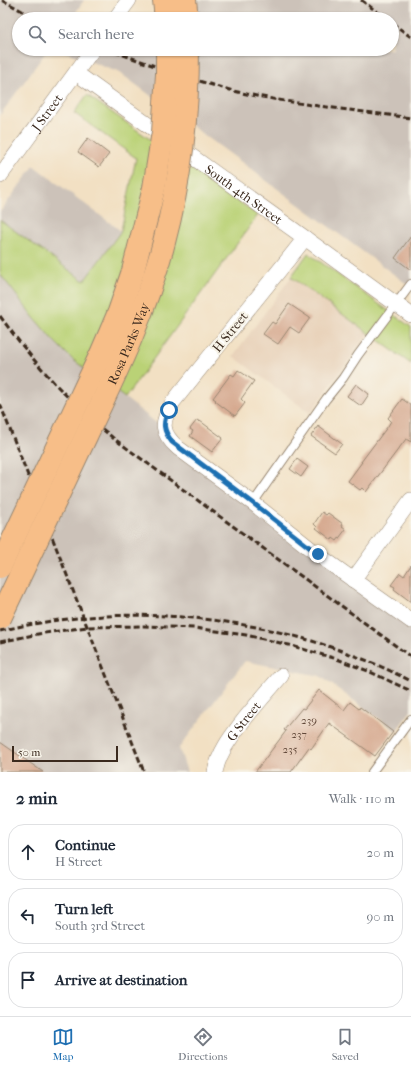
<!DOCTYPE html>
<meta charset="utf-8">
<style>
body{margin:0;font-family:"IM FELL French Canon",serif;background:#f2f2f3;color:#1f2937}
.scale{position:absolute;left:12px;bottom:10px;width:106px;box-sizing:border-box;padding-left:4px;border:2px solid #3b2a1e;border-top:0;font-size:11px;line-height:14px;white-space:nowrap;color:#3b2a1e;-webkit-text-stroke:3px #f7f3e8;paint-order:stroke}
.stop{position:absolute;width:12px;height:12px;margin:-9px;border:3px solid #1f6fb2;border-radius:50%;background:#fff}
.stop.end{background:#1f6fb2;border-color:#fff;box-shadow:0 1px 4px #0008}
.list{margin:0;padding:0;list-style:none}
h2{display:flex;justify-content:space-between;align-items:center;height:52px;margin:0;padding:0 16px;font-size:17px}
h2 small{font-size:13px;font-weight:400;color:#747a83}
.list li{display:grid;grid-template-columns:26px 1fr auto;gap:12px;align-items:center;box-sizing:border-box;height:56px;margin:0 8px 8px;padding:0 8px;border:1px solid #e0e1e3;border-radius:16px}
.list b{display:block;font-size:15px;white-space:nowrap}
.list p{margin:0;font-size:13px;white-space:nowrap;color:#747a83}
.list em{font-size:13px;font-style:normal;color:#747a83}
.icon{flex:none;width:22px;height:22px;fill:none;stroke:currentColor;stroke-width:2;stroke-linecap:round;stroke-linejoin:round}
.map{position:relative;flex:none;width:411px;height:772px;overflow:hidden}
.search{position:absolute;background:#fff;box-shadow:0 1px 3px #0004;left:12px;right:12px;top:12px;height:44px;display:flex;align-items:center;gap:10px;box-sizing:border-box;padding:0 14px;border-radius:22px;color:#747a83;font-size:15px}
.sheet{height:244px;background:#fff}
nav{display:flex;justify-content:space-around;align-items:center;box-sizing:border-box;height:56px;border-top:1px solid #e0e1e3;background:#fff;font-size:11px;color:#747a83}
nav a{display:grid;justify-items:center;gap:2px}
nav .on{color:#1f6fb2}
.map>svg:first-child{display:block}
.built{fill:#e7cfb5}
.industrial{fill:#ccc2b9}
.green{fill:#bad276;stroke:#7a7e4a}
.building{fill:#d5a78d}
.lines{fill:none;stroke-linecap:round;stroke-linejoin:round}
.service-casing{stroke:#968570;stroke-width:10}
.minor-casing{stroke:#968570;stroke-width:16}
.trunk-casing{stroke:#968570;stroke-width:24}
.service{stroke:#fff;stroke-width:8}
.minor{stroke:#fff;stroke-width:15}
.trunk{stroke:#f7be88;stroke-width:22}
.rail{stroke:#3b2a1e;stroke-width:3;stroke-dasharray:6 3;stroke-linecap:butt}
.trunk-bridge-casing{stroke:#968570;stroke-width:24;stroke-linecap:butt}
.trunk-bridge{stroke:#f7be88;stroke-width:22}
.route{stroke:#1f6fb2;stroke-width:5}
.labels{text-anchor:middle;dominant-baseline:central;stroke-width:4;stroke-linejoin:round;paint-order:stroke}
.number-label{font-size:11px;fill:#62493a}
.street-label{font-size:13px;fill:#3b2a1e;stroke:#f7f3e8}
</style>
<div class="map">
<svg width="411" height="772" viewBox="0 0 411 772">
<rect width="100%" height="100%" fill="#f7f3e8"/>
<filter id="ink" filterUnits="userSpaceOnUse"><feTurbulence type="fractalNoise" baseFrequency=".025" numOctaves="2"/><feDisplacementMap in="SourceGraphic" scale="8" xChannelSelector="R" yChannelSelector="G"/><feConvolveMatrix kernelMatrix="1 2 1 2 8 2 1 2 1" color-interpolation-filters="sRGB"/></filter>
<filter id="wash" filterUnits="userSpaceOnUse"><feTurbulence type="fractalNoise" baseFrequency=".012" numOctaves="4" result="noise"/><feDisplacementMap in="SourceGraphic" scale="16" xChannelSelector="R" yChannelSelector="G"/><feGaussianBlur stdDeviation="0.9" result="paint"/><feColorMatrix in="noise" values="0 0 0 0 0 0 0 0 0 0 0 0 0 0 0 0 0 1.4 0 .05"/><feComposite in="paint" operator="in"/></filter>
<g filter="url(#wash)">
<rect width="100%" height="100%" fill="#f2e0c3"/>
<path class="built" d="M291,277L369,333L310,413L233,356Z"/>
<g class="industrial">
<path d="M0,0H84L76,12L94,19H19V49H48L0,115Z"/>
<path d="M168,0H411V287L120,73L58,49H392V19H154Z"/>
<path d="M34,166L121,231L84,282L0,220V212Z"/>
<path d="M0,274L35,319L72,359L125,398L165,430L411,621V711L396,731L320,676L245,661L179,748L187,772H0Z"/>
</g>
<g class="green">
<path d="M87,95L258,215L125,398L72,359L53,340L35,319L0,274V220L84,281L121,231L136,158L74,113Z"/>
<path d="M308,253L411,327V364L291,277Z"/>
</g>
<g id="blocks">
<g class="building">
<path d="M88,138L109,154L99,167L78,152Z"/>
<path d="M411,236V270L395,258Z"/>
<path d="M289,304L310,318L299,333L290,327L278,344L263,334L272,322L275,324Z"/>
<path d="M238,370L254,381L241,399L245,403L235,416L215,401L216,400L213,398L231,374L234,376Z"/>
<path d="M356,384L369,394L361,406L347,396Z"/>
<path d="M402,399L411,405V442L406,439L366,492L362,488L360,490L348,481L362,462H361L388,426L391,421L388,418Z"/>
<path d="M197,420L200,422V421L223,438L212,452L190,436L193,431L190,429Z"/>
<path d="M318,426L342,444L335,453L311,436Z"/>
<path d="M297,459L308,467L301,477L290,469Z"/>
<path d="M322,512L326,515L328,513L343,524L342,526L346,529L337,541L333,538L332,540L316,528L317,527L314,524Z"/>
<path d="M411,565V602L394,589L395,587L391,585L400,573L404,576Z"/>
<path d="M319,690L344,710L350,702L359,709L360,707L393,732L375,756L329,723L311,749L309,747L291,772H255L286,731L284,730L302,708L304,709Z"/>
<path d="M0,742L43,772H0Z"/>
</g>
</g>
</g>
<g filter="url(#ink)">
<use href="#blocks" fill-opacity="0" stroke="#968570" stroke-width="1"/>
<g class="lines">
<g class="service-casing">
<g id="service">
<path d="M253,503L326,399L343,378L358,355L411,284"/>
<path d="M372,772L411,719"/>
</g>
</g>
<g class="minor-casing">
<g id="minor">
<path d="M115,19L129,0"/>
<path id="s1" d="M76,73L305,238L411,315"/>
<path id="s2" d="M0,176L93,49"/>
<path d="M305,238L294,252L173,402C161,422 160,432 178,448L253,503L317,554L411,621"/>
<path d="M353,580L411,500"/>
<path id="s3" d="M215,772C219,752 231,737 243,721C255,706 268,691 281,676"/>
</g>
</g>
<g class="trunk-casing">
<g id="trunk">
<path d="M164,0L166,19"/>
<path d="M185,0L187,19"/>
</g>
</g>
<use href="#service" class="service"/>
<use href="#minor" class="minor"/>
<use href="#trunk" class="trunk"/>
<g class="rail">
<path d="M2,0L37,19"/>
<path d="M361,0L387,19"/>
<path d="M392,23L411,37"/>
<path d="M106,49C151,64 196,82 242,93C298,105 354,110 411,118"/>
<path d="M0,316C26,352 55,386 87,416C96,424 105,431 113,438L411,657"/>
<path d="M0,404L144,772"/>
<path d="M0,631C114,603 247,613 355,656C374,663 393,672 411,681"/>
<path d="M0,642L38,634L87,627L144,626L194,628L246,635L289,645L337,659L368,671L411,691"/>
</g>
<g class="trunk-bridge-casing">
<g id="trunk-bridge">
<path d="M0,567L101,354L119,312L133,271L154,188L163,132L167,74V49"/>
<path id="s4" d="M0,618C29,556 58,495 87,434C117,371 147,309 164,242C181,179 188,114 188,49"/>
</g>
</g>
<use href="#trunk-bridge" class="trunk-bridge"/>
</g>
</g>
<g class="lines" filter="url(#ink)">
<path class="route" d="M169,410C162,423 163,430 172,442L253,503L318,554"/>
</g>
<g class="labels">
<g class="number-label">
<text x="309" y="720">239</text>
<text x="299" y="734">237</text>
<text x="290" y="749">235</text>
</g>
<g class="street-label">
<text stroke="none"><textPath href="#s2" startOffset="79">J Street</textPath></text>
<text stroke="none"><textPath href="#s1" startOffset="207">South 4th Street</textPath></text>
<text transform="translate(230 332) rotate(-51)">H Street</text>
<text stroke="none"><textPath href="#s4" startOffset="303">Rosa Parks Way</textPath></text>
<text stroke="none"><textPath href="#s3" startOffset="59">G Street</textPath></text>
</g>
</g>
</svg>
<div class="scale">50 m</div>
<div class="stop" style="left:169px;top:410px"></div>
<div class="stop end" style="left:318px;top:554px"></div>
<div class="search"><svg class="icon" aria-label="search" viewBox="0 0 24 24"><circle cx="10" cy="10" r="6"/><path d="M15 15l6 6"/></svg>Search here</div>
</div>
<section class="sheet">
<h2>2 min<small>Walk · 110 m</small></h2>
<ul class="list">
<li><svg class="icon" aria-label="ahead" viewBox="0 0 24 24"><path d="M12 20V5M6 11l6-6 6 6"/></svg><div><b>Continue</b><p>H Street</p></div><em>20 m</em></li>
<li><svg class="icon" aria-label="left" viewBox="0 0 24 24"><path d="M17 20v-9H6M10 6l-5 5 5 5"/></svg><div><b>Turn left</b><p>South 3rd Street</p></div><em>90 m</em></li>
<li><svg class="icon" aria-label="arrive" viewBox="0 0 24 24"><path d="M6 21V4h12l-3 4 3 4H6"/></svg><div><b>Arrive at destination</b></div></li>
</ul>
</section>
<nav>
<a class="on"><svg class="icon" aria-label="map" viewBox="0 0 24 24"><path d="M3 6l6-2 6 2 6-2v14l-6 2-6-2-6 2zM9 4v14M15 6v14"/></svg>Map</a>
<a><svg class="icon" aria-label="directions" viewBox="0 0 24 24"><path d="M12 3l9 9-9 9-9-9zM9 14v-3h6M13 9l2 2-2 2"/></svg>Directions</a>
<a><svg class="icon" aria-label="saved" viewBox="0 0 24 24"><path d="M7 4h10v16l-5-4-5 4z"/></svg>Saved</a>
</nav>
